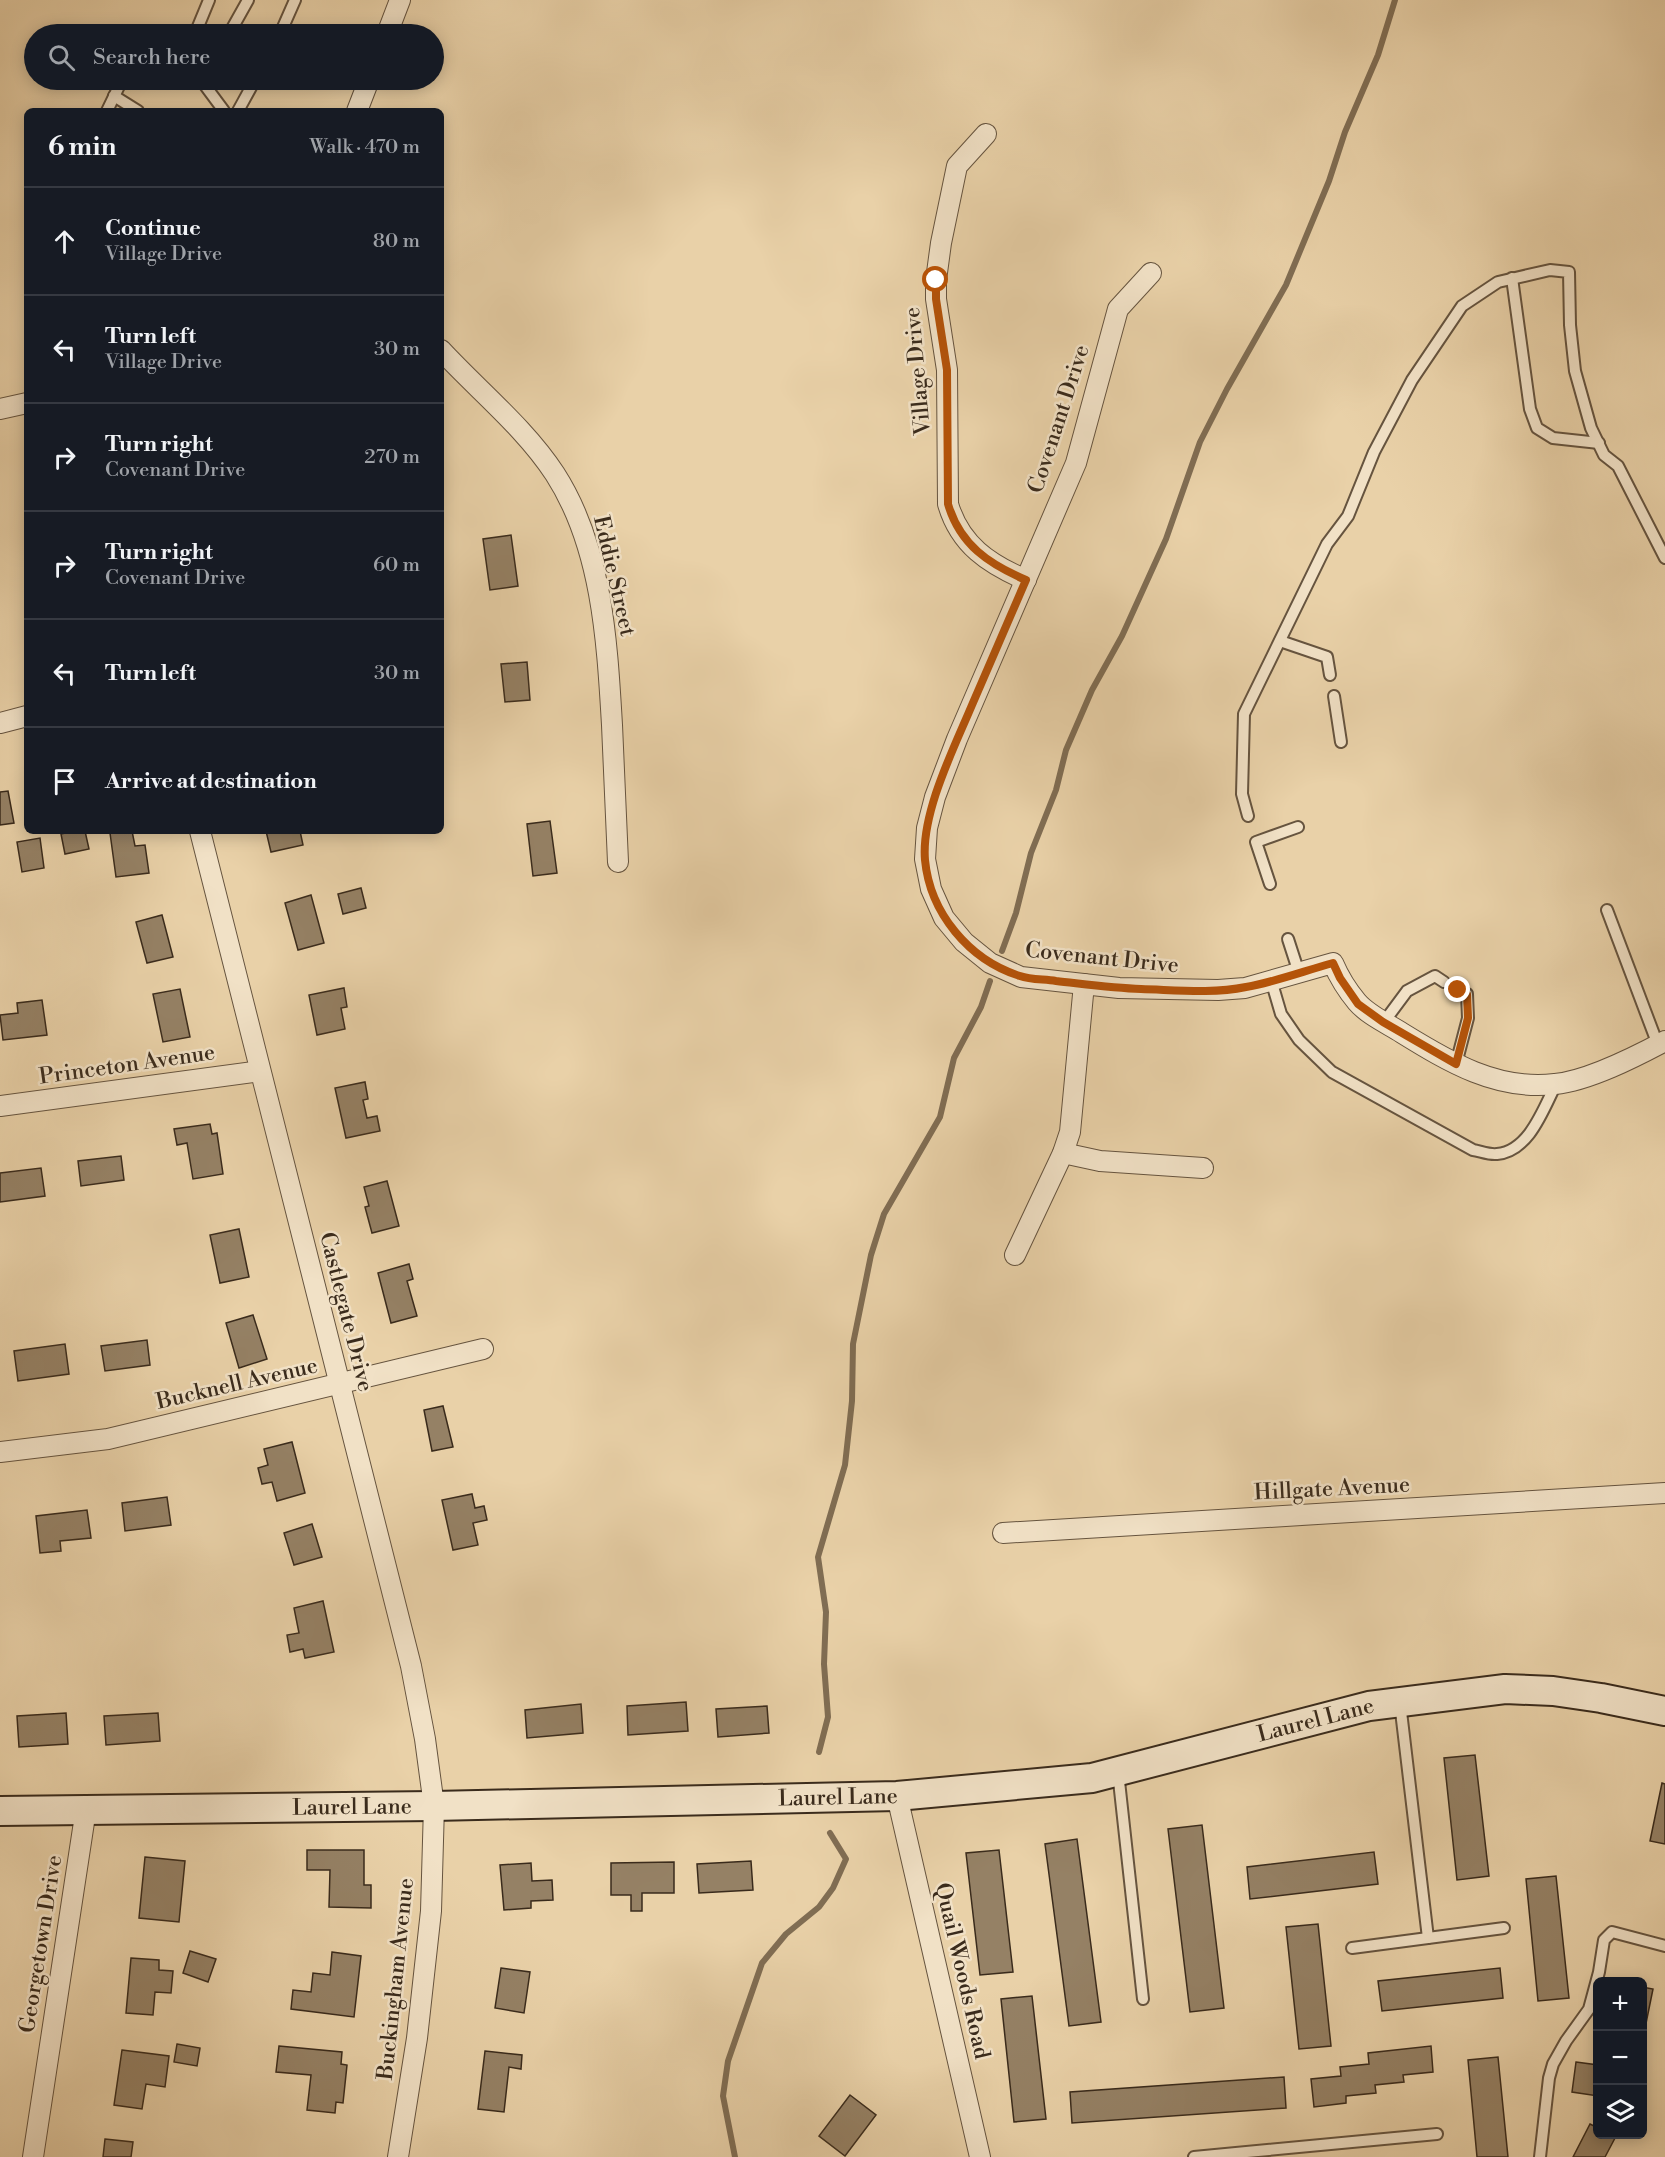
<!DOCTYPE html>
<meta charset="utf-8">
<style>
body{margin:0;font-family:"Libre Bodoni",serif;background:#20242c;color:#f1f3f6}
.controls{position:absolute;right:18px;bottom:18px;display:grid;overflow:hidden;border-radius:9px;box-shadow:0 3px 15px #0003}
.controls button{width:54px;height:54px;display:grid;place-items:center;padding:0;border:0;border-bottom:2px solid #363941;background:#171b24;color:#f1f3f6;font:30px sans-serif}
.stop{position:absolute;width:18px;height:18px;margin:-14px;border:4px solid #b45309;border-radius:50%;background:#fff}
.stop.end{background:#b45309;border-color:#fff;box-shadow:0 2px 6px #0008}
.list{margin:0;padding:0;list-style:none}
h2{display:flex;justify-content:space-between;align-items:center;height:78px;margin:0;padding:0 24px;font-size:26px}
h2 small{font-size:20px;font-weight:400;color:#9ea1a6}
.list li{display:grid;grid-template-columns:39px 1fr auto;gap:18px;align-items:center;box-sizing:border-box;height:108px;padding:0 24px;border-top:2px solid #363941}
.list b{display:block;font-size:22px;white-space:nowrap}
.list p{margin:0;font-size:20px;white-space:nowrap;color:#9ea1a6}
.list em{font-size:20px;font-style:normal;color:#9ea1a6}
.icon{flex:none;width:33px;height:33px;fill:none;stroke:currentColor;stroke-width:2;stroke-linecap:round;stroke-linejoin:round}
.map{position:relative;flex:none;width:1665px;height:2157px;overflow:hidden}
.search{position:absolute;background:#171b24;box-shadow:0 3px 15px #0003;left:24px;top:24px;width:420px;height:66px;display:flex;align-items:center;gap:15px;box-sizing:border-box;padding:0 21px;border-radius:33px;color:#9ea1a6;font-size:22px}
.panel{position:absolute;background:#171b24;box-shadow:0 3px 15px #0003;left:24px;top:108px;width:420px;height:726px;border-radius:9px}
.map>svg:first-child{display:block}
.lines{fill:none;stroke-linecap:round;stroke-linejoin:round}
.stream{stroke:#806d53;stroke-width:6}
.building{fill:#958165;stroke:#3a2b1c;stroke-width:1.5}
.lane-casing{stroke:#66543f;stroke-width:14}
.street-casing{stroke:#66543f;stroke-width:22}
.secondary-casing{stroke:#3a2b1c;stroke-width:32}
.lane{stroke:#f1e1c6;stroke-width:10}
.street{stroke:#f1e1c6;stroke-width:20}
.secondary{stroke:#f1e1c6;stroke-width:28}
.route{stroke:#b45309;stroke-width:8}
.labels{text-anchor:middle;dominant-baseline:central;stroke-width:5;stroke-linejoin:round;paint-order:stroke}
.street-label{font-size:22px;fill:#3a2b1c;stroke:#f1e1c6}
</style>
<div class="map">
<svg width="1665" height="2157" viewBox="0 0 1665 2157">
<rect width="100%" height="100%" fill="#e9d1a8"/>
<filter id="stains"><feTurbulence type="fractalNoise" baseFrequency=".00333" numOctaves="4"/><feColorMatrix values="0 0 0 0 .2 0 0 0 0 .09 0 0 0 0 .02 0 0 0 .5 -.17"/></filter>
<radialGradient id="worn" r=".72"><stop offset=".6" stop-color="#630" stop-opacity="0"/><stop offset="1" stop-color="#630" stop-opacity=".3"/></radialGradient>
<g class="lines">
<g class="stream">
<path d="M1002,951L1016,913L1031,853L1056,790L1066,750L1092,690L1122,636L1166,539L1200,442L1227,389L1286,285L1329,181L1345,132L1378,55L1395,0"/>
<path d="M819,1752L828,1717L824,1664L826,1612L818,1557L845,1465L852,1401L853,1344L871,1255L884,1214L940,1117L954,1058L981,1007L990,981"/>
<path d="M735,2157L723,2096L728,2061L762,1963L786,1934L819,1907L833,1888L846,1859L830,1833"/>
</g>
</g>
<g class="building">
<path d="M511,535L518,586L490,590L483,539Z"/>
<path d="M527,662L530,700L505,702L501,664Z"/>
<path d="M8,791L14,823L0,825V792Z"/>
<path d="M550,821L557,873L533,876L527,824Z"/>
<path d="M74,831H85L89,849L65,854L61,834Z"/>
<path d="M132,831L135,846L145,845L149,873L116,877L110,833Z"/>
<path d="M266,831H300L303,845L271,852Z"/>
<path d="M40,838L44,868L22,872L17,842Z"/>
<path d="M361,888L366,908L343,914L338,894Z"/>
<path d="M311,895L324,943L298,950L285,903Z"/>
<path d="M162,915L173,957L147,963L136,922Z"/>
<path d="M344,988L347,1007L341,1008L345,1029L317,1035L309,995Z"/>
<path d="M180,989L190,1037L163,1042L153,994Z"/>
<path d="M42,1000L47,1035L3,1040L0,1015L18,1013L17,1003Z"/>
<path d="M365,1082L368,1099L363,1100L367,1118L377,1116L380,1131L346,1138L335,1088Z"/>
<path d="M210,1124L212,1134L217,1133L223,1174L193,1179L187,1143L177,1145L174,1129Z"/>
<path d="M121,1156L124,1180L81,1186L78,1161Z"/>
<path d="M41,1168L45,1196L0,1202V1173Z"/>
<path d="M387,1181L399,1226L372,1233L365,1207L369,1206L364,1187Z"/>
<path d="M239,1229L249,1277L220,1283L210,1235Z"/>
<path d="M409,1264L413,1279L407,1281L417,1316L391,1323L378,1273Z"/>
<path d="M253,1315L267,1359L239,1368L226,1323Z"/>
<path d="M147,1340L150,1365L105,1371L101,1346Z"/>
<path d="M65,1344L69,1374L18,1381L14,1351Z"/>
<path d="M443,1406L453,1447L432,1451L424,1410Z"/>
<path d="M292,1442L305,1493L277,1501L272,1482L262,1484L258,1468L268,1465L264,1449Z"/>
<path d="M472,1494L475,1508L484,1506L487,1520L473,1523L478,1545L453,1550L442,1500Z"/>
<path d="M167,1497L171,1525L125,1531L122,1503Z"/>
<path d="M87,1510L91,1538L60,1541L61,1551L40,1553L36,1516Z"/>
<path d="M312,1524L322,1557L294,1565L284,1533Z"/>
<path d="M323,1601L334,1652L305,1658L303,1649L290,1652L287,1635L299,1633L294,1608Z"/>
<path d="M686,1702L688,1731L628,1735L627,1706Z"/>
<path d="M581,1704L583,1733L527,1738L525,1710Z"/>
<path d="M767,1706L769,1733L718,1737L716,1709Z"/>
<path d="M66,1713L68,1744L19,1747L17,1716Z"/>
<path d="M158,1713L160,1741L106,1745L104,1716Z"/>
<path d="M1475,1755L1489,1876L1457,1880L1444,1758Z"/>
<path d="M1662,1783L1665,1784V1844L1650,1841Z"/>
<path d="M1202,1825L1224,2008L1190,2012L1168,1829Z"/>
<path d="M1077,1839L1101,2022L1069,2026L1045,1844Z"/>
<path d="M307,1850H364V1885H371V1908L329,1907L330,1870H307Z"/>
<path d="M999,1850L1013,1972L980,1975L966,1853Z"/>
<path d="M1374,1852L1378,1884L1250,1899L1247,1867Z"/>
<path d="M145,1857L185,1861L179,1922L139,1918Z"/>
<path d="M751,1861L753,1890L699,1893L697,1864Z"/>
<path d="M674,1862V1893H642V1911H631V1895H611V1863Z"/>
<path d="M531,1863L532,1881L552,1880L553,1900L531,1901V1908L504,1910L500,1865Z"/>
<path d="M1556,1876L1569,1998L1538,2001L1526,1879Z"/>
<path d="M1318,1924L1331,2046L1299,2049L1286,1927Z"/>
<path d="M190,1951L216,1959L208,1982L183,1973Z"/>
<path d="M332,1952L361,1956L354,2017L291,2009L293,1990L311,1992L313,1973L330,1975Z"/>
<path d="M131,1958L159,1960V1970L173,1971L171,1993L155,1992L153,2015L126,2013Z"/>
<path d="M501,1968L530,1972L524,2013L495,2008Z"/>
<path d="M1500,1968L1503,1998L1382,2011L1378,1981Z"/>
<path d="M1642,1987L1653,1989L1642,2043Z"/>
<path d="M1032,1996L1046,2119L1014,2122L1001,1999Z"/>
<path d="M177,2044L200,2048L197,2066L174,2062Z"/>
<path d="M279,2046L342,2052L341,2064L347,2065L343,2103L336,2102L335,2113L307,2110L311,2075L276,2072Z"/>
<path d="M1431,2046L1433,2072L1403,2075L1404,2082L1375,2085L1376,2093L1346,2096V2103L1314,2107L1311,2079L1341,2076L1340,2067L1369,2064L1368,2053Z"/>
<path d="M122,2050L169,2056L165,2087L146,2084L142,2109L114,2105Z"/>
<path d="M485,2051L522,2055L521,2069L509,2067L504,2112L478,2109Z"/>
<path d="M1498,2057L1508,2157H1477L1468,2060Z"/>
<path d="M1576,2062L1598,2065V2096L1572,2092Z"/>
<path d="M1284,2077L1286,2108L1072,2123L1070,2092Z"/>
<path d="M850,2095L876,2115L845,2156L819,2136Z"/>
<path d="M1590,2124L1598,2128V2134H1609L1615,2138L1605,2157H1573Z"/>
<path d="M105,2139L133,2142L131,2157H103Z"/>
</g>
<g class="lines">
<g class="lane-casing">
<g id="lane">
<path d="M195,34L209,0"/>
<path d="M229,34L248,0"/>
<path d="M280,34L295,0"/>
<path d="M201,80L224,111"/>
<path d="M114,96L138,111"/>
<path d="M107,111L122,80"/>
<path d="M238,111L255,80"/>
<path d="M1512,278L1530,409L1537,428L1553,438L1599,443"/>
<path d="M1280,641L1327,657L1330,675"/>
<path d="M1334,696L1341,742"/>
<path d="M1248,816L1242,794L1244,714L1327,544L1348,516L1374,452L1412,380L1462,306L1498,282L1550,270L1569,272L1570,325L1575,371L1591,428L1604,455L1618,466L1665,558"/>
<path d="M1270,884L1256,842L1298,827"/>
<path d="M1607,910L1658,1045"/>
<path d="M1288,939L1299,973"/>
<path d="M1271,980L1281,1014L1299,1040L1332,1072L1473,1150C1480,1151 1489,1155 1497,1154C1529,1151 1543,1110 1556,1084"/>
<path d="M1384,1022L1407,991L1435,976L1444,982"/>
<path d="M1456,1064L1468,1018L1467,994L1458,990"/>
<path d="M1400,1703L1428,1938"/>
<path d="M1118,1772L1143,1999"/>
<path d="M1352,1948L1504,1928"/>
<path d="M1194,2157L1437,2134"/>
<path d="M1540,2157L1549,2078L1553,2064L1566,2041L1589,2009L1599,1972L1604,1940L1612,1932L1665,1946"/>
</g>
</g>
<g class="street-casing">
<g id="street">
<path d="M387,34L400,0"/>
<path d="M357,111L369,80"/>
<path d="M986,134L957,166L941,243L936,280V299L947,370L948,504C960,545 989,564 1026,580"/>
<path d="M1151,273L1118,309L1076,463L957,739L935,797L927,828L925,859L931,889L944,918L964,942L990,963L1021,977L1119,988L1218,990L1245,988L1333,963C1339,977 1347,990 1357,1002C1368,1015 1388,1024 1402,1033C1449,1062 1497,1091 1555,1084C1588,1081 1635,1057 1665,1041"/>
<path d="M441,350C479,391 525,428 555,474C602,547 607,640 612,725C614,770 616,816 618,862"/>
<path d="M0,409L27,403"/>
<path d="M0,723L27,716"/>
<path d="M200,831L411,1666L425,1739L434,1806L431,1911L417,2038L398,2157"/>
<path d="M0,1106L260,1071"/>
<path d="M1063,1153L1100,1161L1203,1168"/>
<path d="M1015,1255L1063,1153L1070,1132L1084,984"/>
<path d="M0,1452L108,1439L483,1349"/>
<path d="M1003,1533L1665,1493"/>
<path d="M897,1796L980,2157"/>
<path d="M33,2157L86,1809"/>
</g>
</g>
<g class="secondary-casing">
<g id="secondary">
<path id="s1" d="M0,1811L434,1806L897,1796L1092,1778L1369,1706L1505,1689L1553,1691L1601,1698L1665,1711"/>
</g>
</g>
<use href="#lane" class="lane"/>
<use href="#street" class="street"/>
<use href="#secondary" class="secondary"/>
</g>
<g class="lines">
<path class="route" d="M936,280V299L947,370L948,504C960,545 989,564 1026,580C1008,622 990,663 972,705C954,748 921,813 925,860C930,913 969,960 1020,976C1031,980 1044,979 1056,981C1084,984 1113,988 1141,989C1176,990 1212,994 1246,987C1275,982 1304,971 1333,963L1340,978L1358,1004L1383,1022L1456,1064L1468,1018L1467,994L1458,990"/>
</g>
<g class="labels">
<g class="street-label">
<text transform="translate(918 371) rotate(-95)">Village Drive</text>
<text transform="translate(1059 419) rotate(-72)">Covenant Drive</text>
<text transform="translate(614 576) rotate(77)">Eddie Street</text>
<text transform="translate(1102 958) rotate(6)">Covenant Drive</text>
<text transform="translate(127 1065) rotate(-8)">Princeton Avenue</text>
<text transform="translate(346 1312) rotate(76)">Castlegate Drive</text>
<text transform="translate(237 1384) rotate(-13)">Bucknell Avenue</text>
<text transform="translate(1332 1489) rotate(-3)">Hillgate Avenue</text>
<text stroke="none"><textPath href="#s1" startOffset="1324">Laurel Lane</textPath></text>
<text stroke="none"><textPath href="#s1" startOffset="838">Laurel Lane</textPath></text>
<text stroke="none"><textPath href="#s1" startOffset="352">Laurel Lane</textPath></text>
<text transform="translate(41 1944) rotate(-81)">Georgetown Drive</text>
<text transform="translate(962 1971) rotate(77)">Quail Woods Road</text>
<text transform="translate(396 1979) rotate(-84)">Buckingham Avenue</text>
</g>
</g>
<rect width="100%" height="100%" filter="url(#stains)"/>
<rect width="100%" height="100%" fill="url(#worn)"/>
</svg>
<div class="controls">
<button>+</button>
<button>−</button>
<button><svg class="icon" aria-label="layers" viewBox="0 0 24 24"><path d="M12 4l9 5-9 5-9-5zM3 14l9 5 9-5"/></svg></button>
</div>
<div class="stop" style="left:936px;top:280px"></div>
<div class="stop end" style="left:1458px;top:990px"></div>
<div class="search"><svg class="icon" aria-label="search" viewBox="0 0 24 24"><circle cx="10" cy="10" r="6"/><path d="M15 15l6 6"/></svg>Search here</div>
<section class="panel">
<h2>6 min<small>Walk · 470 m</small></h2>
<ul class="list">
<li><svg class="icon" aria-label="ahead" viewBox="0 0 24 24"><path d="M12 20V5M6 11l6-6 6 6"/></svg><div><b>Continue</b><p>Village Drive</p></div><em>80 m</em></li>
<li><svg class="icon" aria-label="left" viewBox="0 0 24 24"><path d="M17 20v-9H6M10 6l-5 5 5 5"/></svg><div><b>Turn left</b><p>Village Drive</p></div><em>30 m</em></li>
<li><svg class="icon" aria-label="right" viewBox="0 0 24 24"><path d="M7 20v-9h11M14 6l5 5-5 5"/></svg><div><b>Turn right</b><p>Covenant Drive</p></div><em>270 m</em></li>
<li><svg class="icon" aria-label="right" viewBox="0 0 24 24"><path d="M7 20v-9h11M14 6l5 5-5 5"/></svg><div><b>Turn right</b><p>Covenant Drive</p></div><em>60 m</em></li>
<li><svg class="icon" aria-label="left" viewBox="0 0 24 24"><path d="M17 20v-9H6M10 6l-5 5 5 5"/></svg><div><b>Turn left</b></div><em>30 m</em></li>
<li><svg class="icon" aria-label="arrive" viewBox="0 0 24 24"><path d="M6 21V4h12l-3 4 3 4H6"/></svg><div><b>Arrive at destination</b></div></li>
</ul>
</section>
</div>
